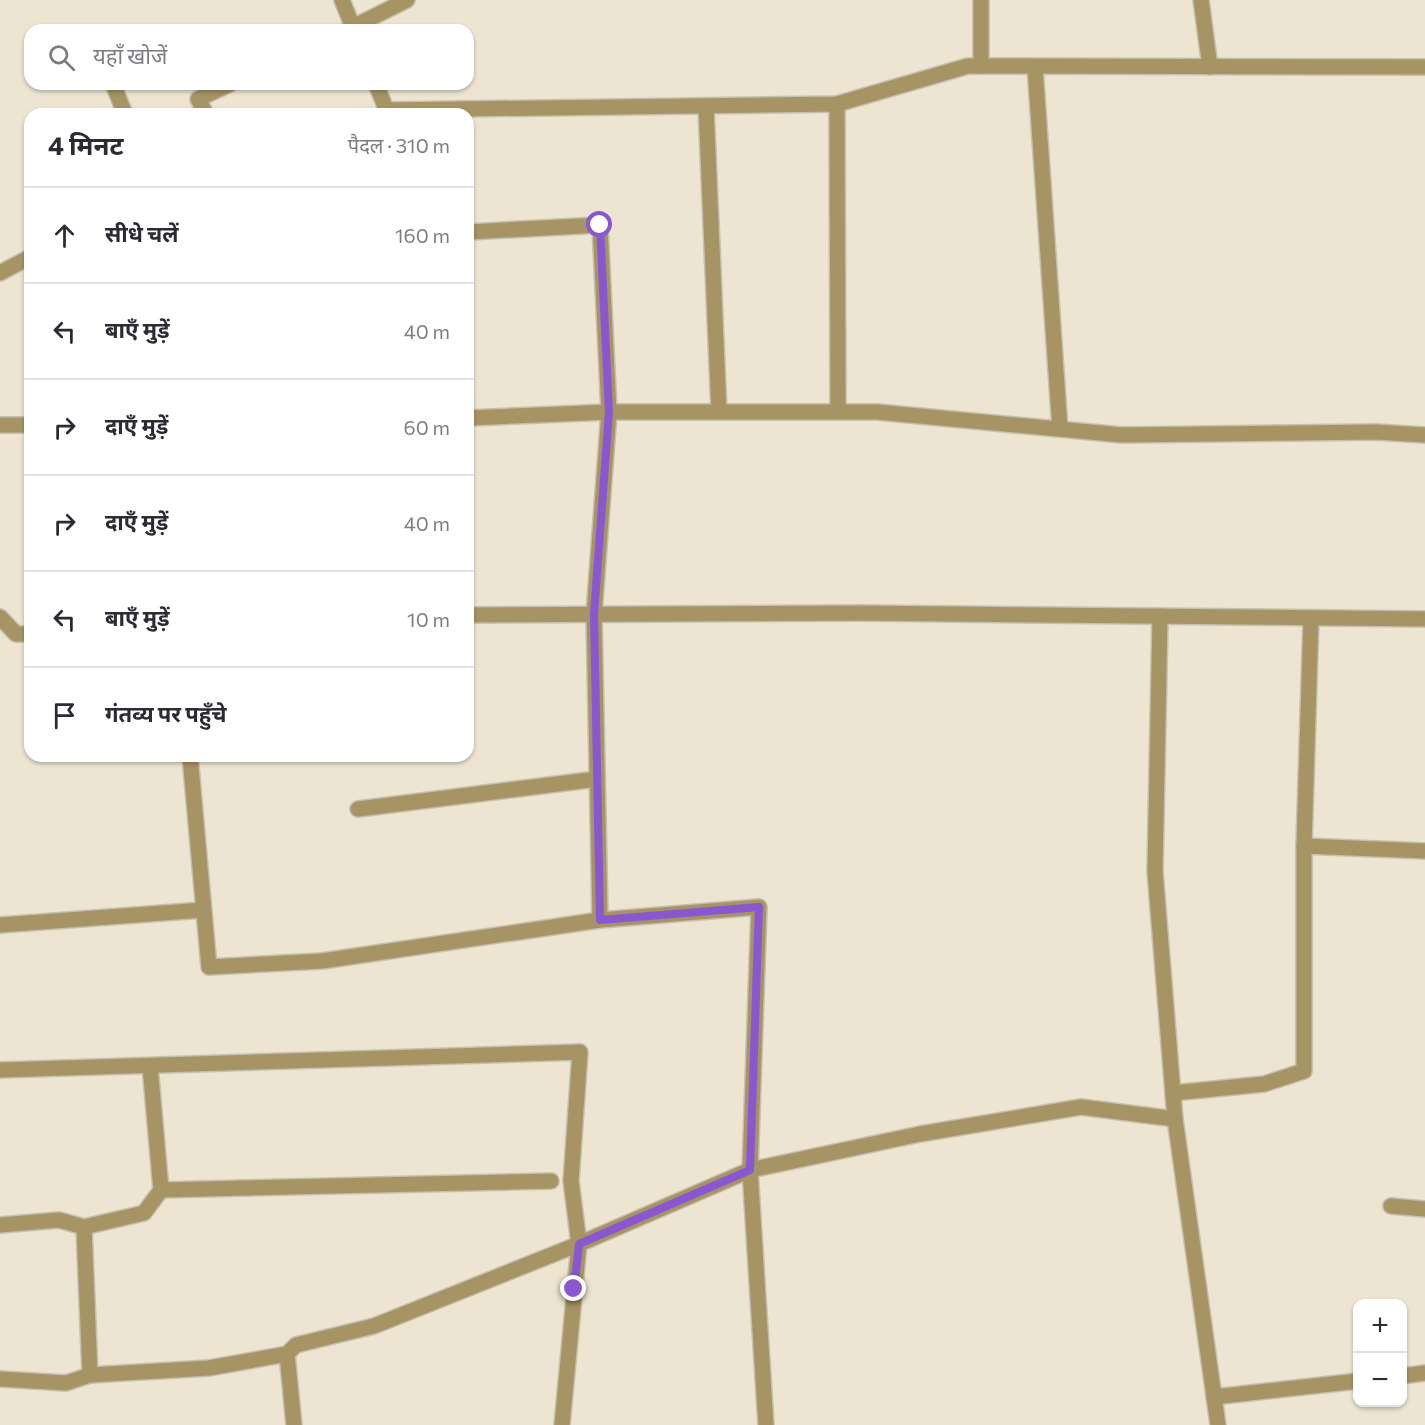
<!DOCTYPE html>
<html lang="hi">
<meta charset="utf-8">
<style>
body{margin:0;font-family:Commissioner,"Noto Sans Devanagari",sans-serif;background:#f2f2f3;color:#2b2b33}
.controls{position:absolute;right:18px;bottom:18px;display:grid;overflow:hidden;border-radius:12px;box-shadow:0 2px 4px #0004}
.controls button{width:54px;height:54px;display:grid;place-items:center;padding:0;border:0;border-bottom:2px solid #e1e1e2;background:#fff;color:#2b2b33;font:30px sans-serif}
.stop{position:absolute;width:18px;height:18px;margin:-14px;border:4px solid #8957d0;border-radius:50%;background:#fff}
.stop.end{background:#8957d0;border-color:#fff;box-shadow:0 2px 6px #0008}
.list{margin:0;padding:0;list-style:none}
h2{display:flex;justify-content:space-between;align-items:center;height:78px;margin:0;padding:0 24px;font-size:26px}
h2 small{font-size:20px;font-weight:400;color:#7c7c81}
.list li{display:grid;grid-template-columns:39px 1fr auto;gap:18px;align-items:center;box-sizing:border-box;height:96px;padding:0 24px;border-top:2px solid #e1e1e2}
.list b{display:block;font-size:22px;white-space:nowrap}
.list em{font-size:20px;font-style:normal;color:#7c7c81}
.icon{flex:none;width:33px;height:33px;fill:none;stroke:currentColor;stroke-width:2;stroke-linecap:round;stroke-linejoin:round}
.map{position:relative;flex:none;width:1425px;height:1425px;overflow:hidden}
.search{position:absolute;background:#fff;box-shadow:0 2px 4px #0004;left:24px;top:24px;width:450px;height:66px;display:flex;align-items:center;gap:15px;box-sizing:border-box;padding:0 21px;border-radius:18px;color:#7c7c81;font-size:22px}
.panel{position:absolute;background:#fff;box-shadow:0 2px 4px #0004;left:24px;top:108px;width:450px;height:654px;border-radius:18px}
.map>svg:first-child{display:block}
.lines{fill:none;stroke-linecap:round;stroke-linejoin:round}
.street-casing{stroke:#c7c0ae;stroke-width:18}
.street{stroke:#a69465;stroke-width:15}
.route{stroke:#8957d0;stroke-width:8}
</style>
<div class="map">
<svg width="1425" height="1425" viewBox="0 0 1425 1425">
<rect width="100%" height="100%" fill="#ede5d1"/>
<g class="lines">
<g class="street-casing">
<g id="street">
<path d="M342,0L354,30"/>
<path d="M1201,0L1210,67"/>
<path d="M347,30L407,0"/>
<path d="M981,66V0"/>
<path d="M1035,67L1060,429"/>
<path d="M113,84L125,114"/>
<path d="M376,84L388,114"/>
<path d="M837,104L838,412"/>
<path d="M706,106L719,412"/>
<path d="M387,110L837,104L968,66L1425,67"/>
<path d="M206,114L198,99L230,84"/>
<path d="M468,232L600,225L609,412L594,614L600,920"/>
<path d="M0,273L30,257"/>
<path d="M468,418L609,412H877L1122,435L1376,432L1425,435"/>
<path d="M0,425H30"/>
<path d="M468,615L862,613L1425,619"/>
<path d="M1160,616L1155,871L1175,1119L1218,1425"/>
<path d="M0,617L16,634H30"/>
<path d="M190,756L209,967L322,961L600,920L759,907L750,1170L579,1244L562,1425"/>
<path d="M358,809L597,779"/>
<path d="M1304,846L1425,851"/>
<path d="M0,925L203,910"/>
<path d="M0,1070L580,1052L571,1181L579,1244L374,1326L296,1345L287,1354L209,1368L90,1375L66,1383L0,1379"/>
<path d="M1173,1093L1264,1084L1304,1071V846L1311,618"/>
<path d="M161,1190L551,1181"/>
<path d="M1391,1206L1425,1209"/>
<path d="M0,1225L59,1220L84,1227L144,1213L161,1190L150,1066"/>
<path d="M84,1227L90,1375"/>
<path d="M287,1354L294,1425"/>
<path d="M1402,1376L1425,1373"/>
<path d="M1214,1397L1358,1381"/>
<path d="M766,1425L750,1170L920,1134L1081,1107L1175,1119"/>
</g>
</g>
<use href="#street" class="street"/>
</g>
<g class="lines">
<path class="route" d="M574,1289L579,1244L750,1170L759,907L600,920L594,614L609,412L600,225"/>
</g>
</svg>
<div class="controls">
<button>+</button>
<button>−</button>
</div>
<div class="stop" style="left:600px;top:225px"></div>
<div class="stop end" style="left:574px;top:1289px"></div>
<div class="search"><svg class="icon" aria-label="search" viewBox="0 0 24 24"><circle cx="10" cy="10" r="6"/><path d="M15 15l6 6"/></svg>यहाँ खोजें</div>
<section class="panel">
<h2>4 मिनट<small>पैदल · 310 m</small></h2>
<ul class="list">
<li><svg class="icon" aria-label="ahead" viewBox="0 0 24 24"><path d="M12 20V5M6 11l6-6 6 6"/></svg><div><b>सीधे चलें</b></div><em>160 m</em></li>
<li><svg class="icon" aria-label="left" viewBox="0 0 24 24"><path d="M17 20v-9H6M10 6l-5 5 5 5"/></svg><div><b>बाएँ मुड़ें</b></div><em>40 m</em></li>
<li><svg class="icon" aria-label="right" viewBox="0 0 24 24"><path d="M7 20v-9h11M14 6l5 5-5 5"/></svg><div><b>दाएँ मुड़ें</b></div><em>60 m</em></li>
<li><svg class="icon" aria-label="right" viewBox="0 0 24 24"><path d="M7 20v-9h11M14 6l5 5-5 5"/></svg><div><b>दाएँ मुड़ें</b></div><em>40 m</em></li>
<li><svg class="icon" aria-label="left" viewBox="0 0 24 24"><path d="M17 20v-9H6M10 6l-5 5 5 5"/></svg><div><b>बाएँ मुड़ें</b></div><em>10 m</em></li>
<li><svg class="icon" aria-label="arrive" viewBox="0 0 24 24"><path d="M6 21V4h12l-3 4 3 4H6"/></svg><div><b>गंतव्य पर पहुँचे</b></div></li>
</ul>
</section>
</div>
